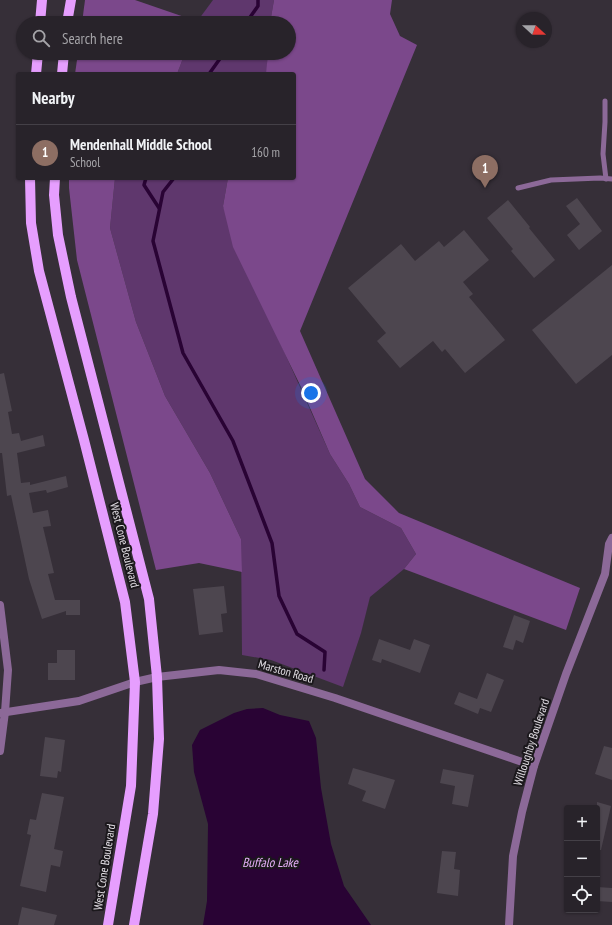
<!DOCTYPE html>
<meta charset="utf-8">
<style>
body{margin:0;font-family:"PT Sans Narrow",sans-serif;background:#342f36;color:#f1f3f6}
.controls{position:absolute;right:12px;bottom:12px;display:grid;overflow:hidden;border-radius:4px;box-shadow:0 1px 3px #0004}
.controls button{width:36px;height:36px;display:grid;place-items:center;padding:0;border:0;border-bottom:1px solid #444047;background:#28232a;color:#f1f3f6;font:20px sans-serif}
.compass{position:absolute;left:516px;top:12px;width:36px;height:36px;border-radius:50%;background:#28232a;box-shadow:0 1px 3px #0004;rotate:111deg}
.you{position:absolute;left:311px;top:393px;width:14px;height:14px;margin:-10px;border:3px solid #fff;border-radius:50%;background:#1a73e8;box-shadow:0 0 0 6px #1a73e833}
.badge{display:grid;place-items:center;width:26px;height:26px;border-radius:50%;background:#db2777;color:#fff;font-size:13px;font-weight:700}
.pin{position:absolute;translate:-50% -33px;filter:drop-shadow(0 1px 2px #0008)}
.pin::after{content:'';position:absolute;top:21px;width:14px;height:12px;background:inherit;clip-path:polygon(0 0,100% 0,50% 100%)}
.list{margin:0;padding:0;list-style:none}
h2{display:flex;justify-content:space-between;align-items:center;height:52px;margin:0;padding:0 16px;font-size:17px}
h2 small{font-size:13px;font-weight:400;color:#a5a4a8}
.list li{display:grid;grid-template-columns:26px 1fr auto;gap:12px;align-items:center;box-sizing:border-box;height:56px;padding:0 16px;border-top:1px solid #444047}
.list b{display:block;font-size:15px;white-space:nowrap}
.list p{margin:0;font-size:13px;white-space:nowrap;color:#a5a4a8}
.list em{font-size:13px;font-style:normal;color:#a5a4a8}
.icon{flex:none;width:22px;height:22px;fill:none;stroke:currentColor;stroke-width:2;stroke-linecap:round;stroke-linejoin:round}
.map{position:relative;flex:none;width:612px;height:925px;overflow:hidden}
.search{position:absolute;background:#28232a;box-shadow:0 1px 3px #0004;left:16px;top:16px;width:280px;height:44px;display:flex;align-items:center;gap:10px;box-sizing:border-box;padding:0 14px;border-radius:22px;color:#a5a4a8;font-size:15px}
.panel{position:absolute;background:#28232a;box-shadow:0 1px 3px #0004;left:16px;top:72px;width:280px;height:108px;border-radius:4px}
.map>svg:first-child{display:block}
.green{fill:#5f376d}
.forest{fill:#7b488b}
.water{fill:#290334}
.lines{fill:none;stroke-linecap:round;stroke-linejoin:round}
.stream{stroke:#290334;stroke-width:3.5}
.building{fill:#4d464f}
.service{stroke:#8c6998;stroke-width:5}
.minor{stroke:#8c6998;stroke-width:8}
.tertiary{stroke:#8c6998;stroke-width:8}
.primary{stroke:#e69efe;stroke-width:10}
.labels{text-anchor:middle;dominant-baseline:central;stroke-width:4;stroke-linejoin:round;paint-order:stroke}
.street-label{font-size:12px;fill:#e1dde3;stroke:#1b181c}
.water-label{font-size:13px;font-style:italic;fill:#e8b0fb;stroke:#1b181c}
</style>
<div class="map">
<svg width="612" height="925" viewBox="0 0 612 925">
<rect width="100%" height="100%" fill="#362f38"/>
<g class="green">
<path d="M213,0H274L270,23H196Z"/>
<path d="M185,53H268L267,72L266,74H177Z"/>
<path d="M115,178H228L223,206L278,338L330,454L349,484L360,507L401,528L416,554L404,569L370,597L361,633L343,687L271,660L242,655L241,539L210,473L165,396L136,322L110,228Z"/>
</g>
<g class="forest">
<path d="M85,0H135L196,21V23H82Z"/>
<path d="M274,0H392L390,14L400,36L417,45L300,331L365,479L399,513L580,588L566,630L404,569L416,554L401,528L360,507L349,484L330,454L301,387L233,247L223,206L228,178H294V74H266L268,53H289V23H270Z"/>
<path d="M78,53H185L177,74H75Z"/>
<path d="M69,178H115L110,228L136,322L165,396L210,473L241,539L242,572L199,563L156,570L77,260L69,188Z"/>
</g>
<path class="water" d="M263,708L280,715L309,721L316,738L321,788L331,844L344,886L371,925H203L207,901L208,824L194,772L192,745L200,730L234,713L247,709Z"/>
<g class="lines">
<g class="stream">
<path d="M246,23L258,6V0"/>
<path d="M209,74L224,53"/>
<path d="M146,178L144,185L159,208"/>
<path d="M174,178L163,192L153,241L183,353L233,441L272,543L279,596L297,634L325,652L324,670"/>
</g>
</g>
<g class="building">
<path d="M577,198L602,231L579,250L567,235L580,224L566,206Z"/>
<path d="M508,200L530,227L529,228L555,260L534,278L511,251L513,249L487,218Z"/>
<path d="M464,230L489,260L463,282L473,294L469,297L505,340L465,373L445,349L442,352L433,341L400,368L377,341L386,333L348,288L401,244L415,261L439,241L444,247Z"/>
<path d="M612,265V355L576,384L532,330Z"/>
<path d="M4,373L12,411L8,412L12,434L19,433L21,441L43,435L45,446L17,453L21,483L30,482V485L66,476L68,487L47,493L46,490L29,493L33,513L48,510L51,526L43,527L54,573L48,574L55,600H80V615H66V611L42,619L29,579L11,495L7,496L2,453H0V374Z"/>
<path d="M224,586L227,613L221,614L223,632L199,635L193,589Z"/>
<path d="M514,615L530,621L523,643L516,640L513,650L503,647Z"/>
<path d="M379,639L410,650L414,639L430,645L420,673L382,659L381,663L372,660Z"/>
<path d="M57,650H75V680H48V663H57Z"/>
<path d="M487,673L504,680L491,712L480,708L478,714L454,704L459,692L477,699Z"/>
<path d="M45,737L65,740L61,772L58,771L57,778L40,776Z"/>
<path d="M604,746L612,748V780L595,774Z"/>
<path d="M353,768L395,780L385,809L362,801L366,791L348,784Z"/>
<path d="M443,769L474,775L468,807L452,804L455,786L440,783Z"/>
<path d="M42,793L64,797L54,849L63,851L60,867L51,865L46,892L20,886L31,835L27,834L30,819L36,820Z"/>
<path d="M597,802L611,806L601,850H597Z"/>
<path d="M442,851L456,852L454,869L460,870L458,896L437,893Z"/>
<path d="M597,887L612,888V902L597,901Z"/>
<path d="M22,907L57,915L54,925H18Z"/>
</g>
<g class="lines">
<g class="service">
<path d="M605,101V122L603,154L606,179"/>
<path d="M518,188L551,180L600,178L612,179"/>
</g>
<g class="minor">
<path d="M0,605L8,670L5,712L0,751"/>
<path d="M0,713L79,701L135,682L157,677L219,670L256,674L335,698L534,766"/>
</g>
<path class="tertiary" d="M509,925L513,856L522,812L534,766L566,674L605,574L609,544L612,538"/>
<g class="primary">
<path d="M40,23L42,0"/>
<path d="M67,23L71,0"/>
<path d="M36,74L38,53"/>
<path d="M62,74L64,53"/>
<path d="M30,178L31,223L39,271L84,440L125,602L135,682L131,786L108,925"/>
<path d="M55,178L54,195L58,235L71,297L149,599L157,677L159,739L153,814L134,925"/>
</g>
</g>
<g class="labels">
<g class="street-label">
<text transform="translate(125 545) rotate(76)">West Cone Boulevard</text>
<text transform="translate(286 671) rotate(16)">Marston Road</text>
<text transform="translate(531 742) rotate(-72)">Willoughby Boulevard</text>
<text transform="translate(104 867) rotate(-81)">West Cone Boulevard</text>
</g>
<g class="water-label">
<text x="270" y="862">Buffalo Lake</text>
</g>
</g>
</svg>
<div class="controls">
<button>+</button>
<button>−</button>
<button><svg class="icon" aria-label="locate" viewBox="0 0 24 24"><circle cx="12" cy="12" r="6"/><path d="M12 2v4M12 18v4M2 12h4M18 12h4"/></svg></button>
</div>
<svg class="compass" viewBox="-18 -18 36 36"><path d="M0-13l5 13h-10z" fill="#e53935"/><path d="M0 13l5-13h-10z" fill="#a5a4a8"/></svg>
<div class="you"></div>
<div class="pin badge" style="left:485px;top:188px;background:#8d6e63">1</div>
<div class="search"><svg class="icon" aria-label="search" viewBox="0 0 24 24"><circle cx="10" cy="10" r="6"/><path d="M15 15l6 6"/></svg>Search here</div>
<section class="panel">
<h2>Nearby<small></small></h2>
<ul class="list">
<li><span class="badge" style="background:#8d6e63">1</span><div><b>Mendenhall Middle School</b><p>School</p></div><em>160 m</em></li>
</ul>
</section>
</div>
